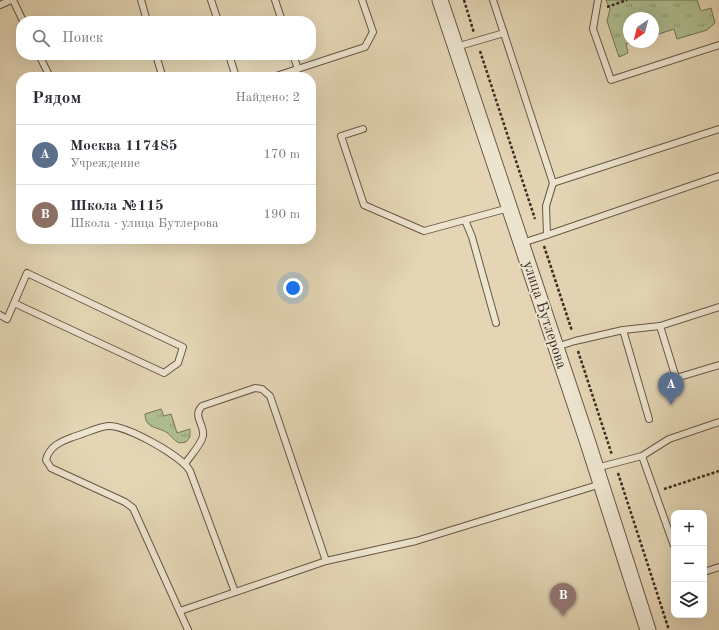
<!DOCTYPE html>
<html lang="ru">
<meta charset="utf-8">
<style>
body{margin:0;font-family:"Old Standard TT",serif;background:#f7f7f7;color:#2b2b33}
.controls{position:absolute;right:12px;bottom:12px;display:grid;overflow:hidden;border-radius:8px;box-shadow:0 4px 16px #0002}
.controls button{width:36px;height:36px;display:grid;place-items:center;padding:0;border:0;border-bottom:1px solid #e1e1e2;background:#fff;color:#2b2b33;font:20px sans-serif}
.compass{position:absolute;left:623px;top:12px;width:36px;height:36px;border-radius:50%;background:#fff;box-shadow:0 4px 16px #0002;rotate:215deg}
.you{position:absolute;left:293px;top:288px;width:14px;height:14px;margin:-10px;border:3px solid #fff;border-radius:50%;background:#1a73e8;box-shadow:0 0 0 6px #1a73e833}
.badge{display:grid;place-items:center;width:26px;height:26px;border-radius:50%;background:#8f2418;color:#fff;font-size:13px;font-weight:700}
.pin{position:absolute;translate:-50% -33px;filter:drop-shadow(0 1px 2px #0008)}
.pin::after{content:'';position:absolute;top:21px;width:14px;height:12px;background:inherit;clip-path:polygon(0 0,100% 0,50% 100%)}
.list{margin:0;padding:0;list-style:none}
h2{display:flex;justify-content:space-between;align-items:center;height:52px;margin:0;padding:0 16px;font-size:17px}
h2 small{font-size:13px;font-weight:400;color:#7c7c81}
.list li{display:grid;grid-template-columns:26px 1fr auto;gap:12px;align-items:center;box-sizing:border-box;height:60px;padding:0 16px;border-top:1px solid #e1e1e2}
.list b{display:block;font-size:15px;white-space:nowrap}
.list p{margin:0;font-size:13px;white-space:nowrap;color:#7c7c81}
.list em{font-size:13px;font-style:normal;color:#7c7c81}
.icon{flex:none;width:22px;height:22px;fill:none;stroke:currentColor;stroke-width:2;stroke-linecap:round;stroke-linejoin:round}
.map{position:relative;flex:none;width:719px;height:630px;overflow:hidden}
.search{position:absolute;background:#fff;box-shadow:0 4px 16px #0002;left:16px;top:16px;width:300px;height:44px;display:flex;align-items:center;gap:10px;box-sizing:border-box;padding:0 14px;border-radius:16px;color:#7c7c81;font-size:15px}
.panel{position:absolute;background:#fff;box-shadow:0 4px 16px #0002;left:16px;top:72px;width:300px;height:172px;border-radius:16px}
.map>svg:first-child{display:block}
.grass{fill:url(#grass-tufts);stroke:#767558}
.lines{fill:none;stroke-linecap:round;stroke-linejoin:round}
.service-casing{stroke:#675645;stroke-width:8}
.tertiary-casing{stroke:#675645;stroke-width:17}
.path{stroke:#3d2b20;stroke-width:2.5;stroke-dasharray:3 2;stroke-linecap:butt}
.service{stroke:#ede4cf;stroke-width:6}
.tertiary{stroke:#ede4cf;stroke-width:15}
.labels{text-anchor:middle;dominant-baseline:central;stroke-width:3.5;stroke-linejoin:round;paint-order:stroke}
.street-label{font-size:15px;fill:#3d2b20;stroke:#ede4cf}
</style>
<div class="map">
<svg width="719" height="630" viewBox="0 0 719 630">
<defs>
<pattern id="grass-tufts" width="24" height="20" patternUnits="userSpaceOnUse"><rect width="24" height="20" fill="#afbf91"/><path d="M3 7l-1-3M5 7V3M7 7l1-3M15 17l-1-3M17 17v-4M19 17l1-3" fill="none" stroke="#909b76"/></pattern>
</defs>
<rect width="100%" height="100%" fill="#e4d6b5"/>
<filter id="stains"><feTurbulence type="fractalNoise" baseFrequency=".005" numOctaves="4"/><feColorMatrix values="0 0 0 0 .2 0 0 0 0 .09 0 0 0 0 .02 0 0 0 .5 -.17"/></filter>
<radialGradient id="worn" r=".72"><stop offset=".6" stop-color="#630" stop-opacity="0"/><stop offset="1" stop-color="#630" stop-opacity=".3"/></radialGradient>
<g class="grass">
<path d="M606,0H697L701,11L711,8L715,23L707,30L677,39L674,29L653,36V18H629V42H632L626,44L628,53L619,57L607,21L610,9Z"/>
<path d="M161,409L164,416L171,414L177,433L190,429V437L186,442L179,443C174,441 171,435 166,432C157,427 145,428 145,414Z"/>
</g>
<g class="lines">
<g class="service-casing">
<g id="service">
<path d="M13,0L23,21"/>
<path d="M141,0L147,21"/>
<path d="M211,0L218,21"/>
<path d="M275,0L282,21"/>
<path d="M493,0L553,183L719,129"/>
<path d="M598,0L593,29L611,80L719,45"/>
<path d="M0,5L11,0"/>
<path d="M456,47L504,33"/>
<path d="M39,55L50,77"/>
<path d="M229,55L236,77"/>
<path d="M293,55L298,69"/>
<path d="M154,77L162,75L156,55"/>
<path d="M273,77L365,47L373,32L362,0"/>
<path d="M363,129L341,136L364,205L424,231L509,208"/>
<path d="M465,220L472,237L496,323"/>
<path d="M547,235L546,206L553,183"/>
<path d="M522,243L547,235L719,176"/>
<path d="M0,315L7,319L27,273L183,347L178,363L164,373L14,303"/>
<path d="M660,326L676,378L719,365"/>
<path d="M623,330L649,419"/>
<path d="M556,347L575,341L623,330L660,326L719,307"/>
<path d="M642,456L669,439L719,422"/>
<path d="M596,468L642,456L674,546"/>
<path d="M326,561L416,541L601,484"/>
<path d="M704,572L719,567"/>
<path d="M180,611L326,561L270,396L262,389L255,388L202,406C192,416 205,425 203,436C201,445 190,456 185,464"/>
<path d="M188,630L133,508L125,502L51,468L46,460C49,446 62,441 73,437C84,434 97,427 108,426C126,425 182,456 190,471L235,592"/>
</g>
</g>
<g class="tertiary-casing">
<path id="tertiary" d="M440,0L587,440L648,630"/>
</g>
<g class="path">
<path d="M464,0L474,33"/>
<path d="M607,7L627,0"/>
<path d="M480,51L535,219"/>
<path d="M544,246L572,331"/>
<path d="M578,351L612,455"/>
<path d="M618,473L669,630"/>
<path d="M664,489L719,471"/>
</g>
<use href="#service" class="service"/>
<use href="#tertiary" class="tertiary"/>
</g>
<g class="labels">
<g class="street-label">
<text transform="translate(544 315) rotate(72)">улица Бутлерова</text>
</g>
</g>
<rect width="100%" height="100%" filter="url(#stains)"/>
<rect width="100%" height="100%" fill="url(#worn)"/>
</svg>
<div class="controls">
<button>+</button>
<button>−</button>
<button><svg class="icon" aria-label="layers" viewBox="0 0 24 24"><path d="M12 4l9 5-9 5-9-5zM3 14l9 5 9-5"/></svg></button>
</div>
<svg class="compass" viewBox="-18 -18 36 36"><path d="M0-13l5 13h-10z" fill="#e53935"/><path d="M0 13l5-13h-10z" fill="#7c7c81"/></svg>
<div class="you"></div>
<div class="pin badge" style="left:671px;top:405px;background:#5c6f8a">A</div>
<div class="pin badge" style="left:563px;top:616px;background:#8d6e63">B</div>
<div class="search"><svg class="icon" aria-label="search" viewBox="0 0 24 24"><circle cx="10" cy="10" r="6"/><path d="M15 15l6 6"/></svg>Поиск</div>
<section class="panel">
<h2>Рядом<small>Найдено: 2</small></h2>
<ul class="list">
<li><span class="badge" style="background:#5c6f8a">A</span><div><b>Москва 117485</b><p>Учреждение</p></div><em>170 m</em></li>
<li><span class="badge" style="background:#8d6e63">B</span><div><b>Школа №115</b><p>Школа · улица Бутлерова</p></div><em>190 m</em></li>
</ul>
</section>
</div>
